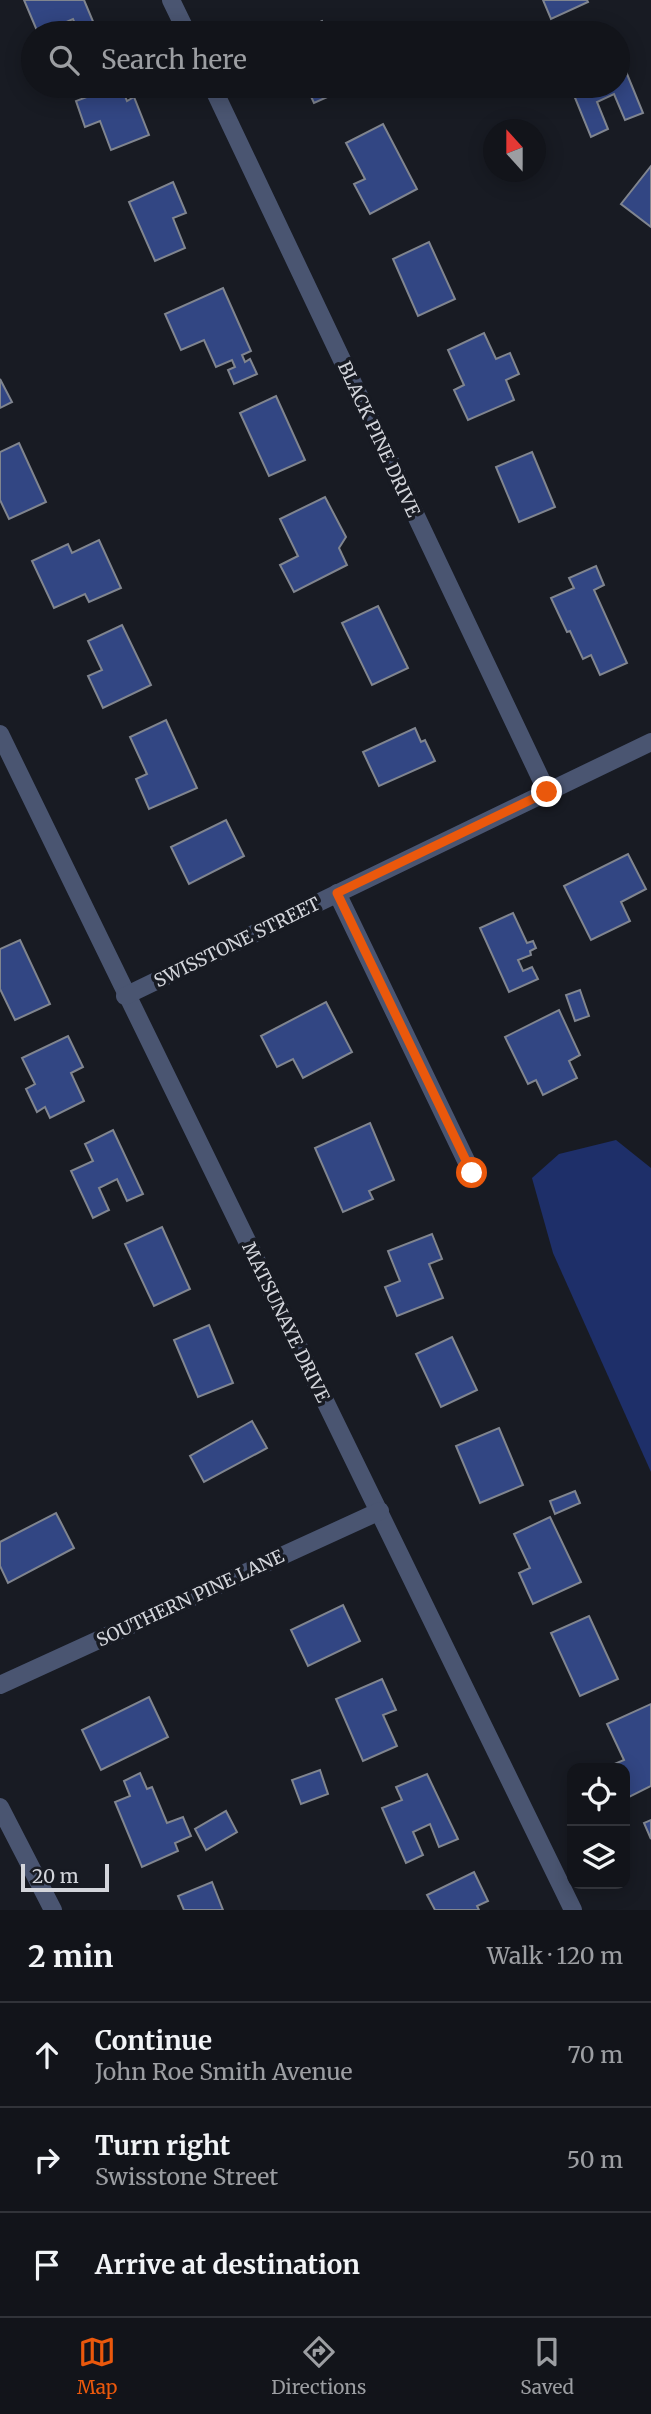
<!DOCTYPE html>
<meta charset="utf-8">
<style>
body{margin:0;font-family:Merriweather,serif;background:#1b1d23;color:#f1f3f6}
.controls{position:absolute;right:21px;bottom:21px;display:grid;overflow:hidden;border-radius:14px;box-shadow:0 4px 18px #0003}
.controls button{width:63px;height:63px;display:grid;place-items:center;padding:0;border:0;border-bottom:2px solid #313339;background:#12141a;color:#f1f3f6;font:35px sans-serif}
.compass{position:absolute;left:483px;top:119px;width:63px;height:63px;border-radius:50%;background:#12141a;box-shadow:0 4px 18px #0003;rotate:339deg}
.scale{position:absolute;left:21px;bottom:18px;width:88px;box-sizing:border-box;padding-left:7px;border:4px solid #d3d5db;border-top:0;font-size:19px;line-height:24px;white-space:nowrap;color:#d3d5db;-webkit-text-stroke:5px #181b23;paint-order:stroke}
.stop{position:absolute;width:21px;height:21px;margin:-16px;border:5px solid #ea580c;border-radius:50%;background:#fff}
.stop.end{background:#ea580c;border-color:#fff;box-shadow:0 2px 7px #0008}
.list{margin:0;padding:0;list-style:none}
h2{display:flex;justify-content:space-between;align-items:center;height:91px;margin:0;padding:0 28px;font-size:30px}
h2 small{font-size:23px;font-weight:400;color:#9c9ea2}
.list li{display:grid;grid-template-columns:46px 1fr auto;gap:21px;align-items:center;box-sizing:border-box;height:105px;padding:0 28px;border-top:2px solid #313339}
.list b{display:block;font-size:26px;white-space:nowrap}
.list p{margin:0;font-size:23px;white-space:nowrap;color:#9c9ea2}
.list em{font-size:23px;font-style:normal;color:#9c9ea2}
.icon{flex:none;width:38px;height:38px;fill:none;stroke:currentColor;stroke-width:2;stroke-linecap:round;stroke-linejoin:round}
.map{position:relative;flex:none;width:651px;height:1910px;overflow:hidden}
.search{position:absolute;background:#12141a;box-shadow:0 4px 18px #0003;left:21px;right:21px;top:21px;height:77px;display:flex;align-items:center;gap:18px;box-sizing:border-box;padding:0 24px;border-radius:38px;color:#9c9ea2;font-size:26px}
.sheet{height:406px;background:#12141a}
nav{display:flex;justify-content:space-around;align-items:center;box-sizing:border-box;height:98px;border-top:2px solid #313339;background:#12141a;font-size:19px;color:#9c9ea2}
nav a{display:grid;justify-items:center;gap:4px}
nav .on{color:#ea580c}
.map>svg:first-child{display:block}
.green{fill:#1e2f69}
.building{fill:#324683;stroke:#80858f;stroke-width:2}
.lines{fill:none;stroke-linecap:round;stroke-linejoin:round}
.minor{stroke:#4a5571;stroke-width:18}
.route{stroke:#ea580c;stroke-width:9}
.labels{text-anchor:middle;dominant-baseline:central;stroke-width:7;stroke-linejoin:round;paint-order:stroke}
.street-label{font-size:18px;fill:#d3d5db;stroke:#181b23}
</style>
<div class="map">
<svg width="651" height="1910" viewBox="0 0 651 1910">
<rect width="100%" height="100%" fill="#181b23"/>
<path class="green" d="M616,1140L651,1168V1472L553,1253L532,1178L559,1154Z"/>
<g class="building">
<path d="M24,0H84L97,31L79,33L73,19L57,26L60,33H38Z"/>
<path d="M543,0H587L588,2L551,19Z"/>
<path d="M322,21L328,33H295Z"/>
<path d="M618,52L643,113L625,120L614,94L597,102L608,129L591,137L571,88L576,86H618Z"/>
<path d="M83,86H121L127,101L134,97L149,135L111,150L100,121L85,127L76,101L87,97Z"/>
<path d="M306,86H352L314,103Z"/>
<path d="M383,124L417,189L370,214L354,184L365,179L346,143Z"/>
<path d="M651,166V227L621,204Z"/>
<path d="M173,182L186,213L173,218L185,248L155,261L129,202Z"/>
<path d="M429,242L455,299L418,316L393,259Z"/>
<path d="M223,288L251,351L242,355L245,362L250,359L257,374L234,384L228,370L235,367L232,360L216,367L204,340L181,350L165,314Z"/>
<path d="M484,333L496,359L510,353L519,374L506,380L514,400L468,420L454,390L464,385L448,350Z"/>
<path d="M0,379L12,402L0,408Z"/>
<path d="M276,396L305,460L269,476L240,413Z"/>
<path d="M19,443L46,502L9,519L0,500V452Z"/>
<path d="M532,452L555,507L519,522L496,467Z"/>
<path d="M325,497L346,537L339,548L347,565L294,592L280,565L298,556L280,519Z"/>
<path d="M99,540L121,588L89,602L85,594L54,608L32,561L68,544L72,553Z"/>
<path d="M596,566L604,585L594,590L627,663L600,675L591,655L583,659L570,631L567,632L551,598L574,588L569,578Z"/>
<path d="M378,606L408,668L372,685L342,623Z"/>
<path d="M122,625L151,685L103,708L88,676L102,670L88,641Z"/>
<path d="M166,720L197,788L149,809L136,779L147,774L130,737Z"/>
<path d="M415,728L421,742L425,740L435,761L379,786L363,752Z"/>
<path d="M226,820L244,856L189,884L171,847Z"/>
<path d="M628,854L646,889L621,902L630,921L591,940L564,886Z"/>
<path d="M513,913L527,943L533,941L536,948L530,951L531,955L518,960L523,971L532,967L538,979L509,992L480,928Z"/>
<path d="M20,940L50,1004L15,1020L0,989V949Z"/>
<path d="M580,990L589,1016L575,1021L566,995Z"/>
<path d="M326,1002L352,1052L303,1078L293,1059L277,1067L261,1036Z"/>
<path d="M559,1010L580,1055L569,1061L577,1078L543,1095L536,1080L528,1084L505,1037Z"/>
<path d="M68,1036L83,1067L71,1073L84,1101L50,1118L45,1107L37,1112L26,1089L35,1084L22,1058Z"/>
<path d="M370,1123L394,1180L369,1191L373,1199L343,1212L315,1148Z"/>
<path d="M113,1130L143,1194L127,1201L117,1179L99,1188L109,1210L93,1218L71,1171L93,1161L85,1144Z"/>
<path d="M162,1227L190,1289L154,1306L125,1244Z"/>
<path d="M432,1234L442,1259L429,1264L443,1298L397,1316L385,1287L400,1281L388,1251Z"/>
<path d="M209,1325L233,1383L198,1397L174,1340Z"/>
<path d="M452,1337L477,1390L441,1407L416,1354Z"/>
<path d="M252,1421L267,1448L204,1482L190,1456Z"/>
<path d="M499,1428L523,1485L480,1503L456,1446Z"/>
<path d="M575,1491L580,1503L555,1514L550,1501Z"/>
<path d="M56,1513L74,1548L8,1583L0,1566V1542Z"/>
<path d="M550,1517L581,1582L533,1604L519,1573L530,1568L514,1534Z"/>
<path d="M343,1605L360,1641L308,1666L291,1630Z"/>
<path d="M589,1616L618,1679L580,1696L551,1633Z"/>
<path d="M382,1679L396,1710L383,1715L397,1746L363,1761L336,1699Z"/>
<path d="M149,1697L168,1737L101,1770L82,1730Z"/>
<path d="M651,1704V1786L627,1798L625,1768H613L612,1765L624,1760L607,1724Z"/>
<path d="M320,1770L328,1794L301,1804L292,1780Z"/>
<path d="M140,1773L147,1789L152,1787L167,1823L183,1817L191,1836L175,1843L178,1851L142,1867L115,1802L130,1796L124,1781Z"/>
<path d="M427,1774L458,1839L439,1847L430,1824L413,1832L423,1855L406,1863L382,1808L402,1800L396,1787Z"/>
<path d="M226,1811L237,1832L206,1850L195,1829Z"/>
<path d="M651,1820V1839L644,1823Z"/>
<path d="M474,1872L488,1901L477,1906L479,1910H435L427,1895Z"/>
<path d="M212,1882L223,1910H184L178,1896Z"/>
</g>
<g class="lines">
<g class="minor">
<path d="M171,0L187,33"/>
<path d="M212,86L547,792"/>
<path d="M0,734C188,1127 383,1517 573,1910"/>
<path d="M337,893L472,1173"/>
<path d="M125,996L651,742"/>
<path d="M0,1685L380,1511"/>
<path d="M0,1807L53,1910"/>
</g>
</g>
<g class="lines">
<path class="route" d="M472,1173L337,893L547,792"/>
</g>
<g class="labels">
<g class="street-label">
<text transform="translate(379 439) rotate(65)">BLACK PINE DRIVE</text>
<text transform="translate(237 942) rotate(-26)">SWISSTONE STREET</text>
<text transform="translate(286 1322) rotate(64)">MATSUNAYE DRIVE</text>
<text transform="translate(190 1598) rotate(-25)">SOUTHERN PINE LANE</text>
</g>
</g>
</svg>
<div class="controls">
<button><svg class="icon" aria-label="locate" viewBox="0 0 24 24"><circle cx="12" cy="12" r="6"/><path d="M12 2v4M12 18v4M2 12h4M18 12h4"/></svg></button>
<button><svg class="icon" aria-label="layers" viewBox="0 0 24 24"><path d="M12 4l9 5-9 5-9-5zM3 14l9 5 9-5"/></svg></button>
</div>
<svg class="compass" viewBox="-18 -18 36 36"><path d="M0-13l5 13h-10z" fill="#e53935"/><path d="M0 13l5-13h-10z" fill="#9c9ea2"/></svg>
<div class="scale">20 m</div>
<div class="stop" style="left:472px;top:1173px"></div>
<div class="stop end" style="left:547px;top:792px"></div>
<div class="search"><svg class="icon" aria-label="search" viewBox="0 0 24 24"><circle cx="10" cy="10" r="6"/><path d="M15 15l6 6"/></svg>Search here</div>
</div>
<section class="sheet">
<h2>2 min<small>Walk · 120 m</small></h2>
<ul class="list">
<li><svg class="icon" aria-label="ahead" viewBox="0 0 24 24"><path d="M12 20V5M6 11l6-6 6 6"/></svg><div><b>Continue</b><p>John Roe Smith Avenue</p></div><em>70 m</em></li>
<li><svg class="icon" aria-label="right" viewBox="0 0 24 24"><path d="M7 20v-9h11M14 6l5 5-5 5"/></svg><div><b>Turn right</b><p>Swisstone Street</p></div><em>50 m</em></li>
<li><svg class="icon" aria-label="arrive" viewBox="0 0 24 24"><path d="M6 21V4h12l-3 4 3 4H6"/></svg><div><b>Arrive at destination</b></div></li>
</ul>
</section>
<nav>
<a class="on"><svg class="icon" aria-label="map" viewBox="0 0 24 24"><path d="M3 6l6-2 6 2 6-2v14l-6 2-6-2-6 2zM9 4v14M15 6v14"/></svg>Map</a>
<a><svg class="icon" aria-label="directions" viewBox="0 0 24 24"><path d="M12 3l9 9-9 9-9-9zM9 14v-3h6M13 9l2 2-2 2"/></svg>Directions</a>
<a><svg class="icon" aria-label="saved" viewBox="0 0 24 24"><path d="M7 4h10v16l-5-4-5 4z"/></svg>Saved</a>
</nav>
